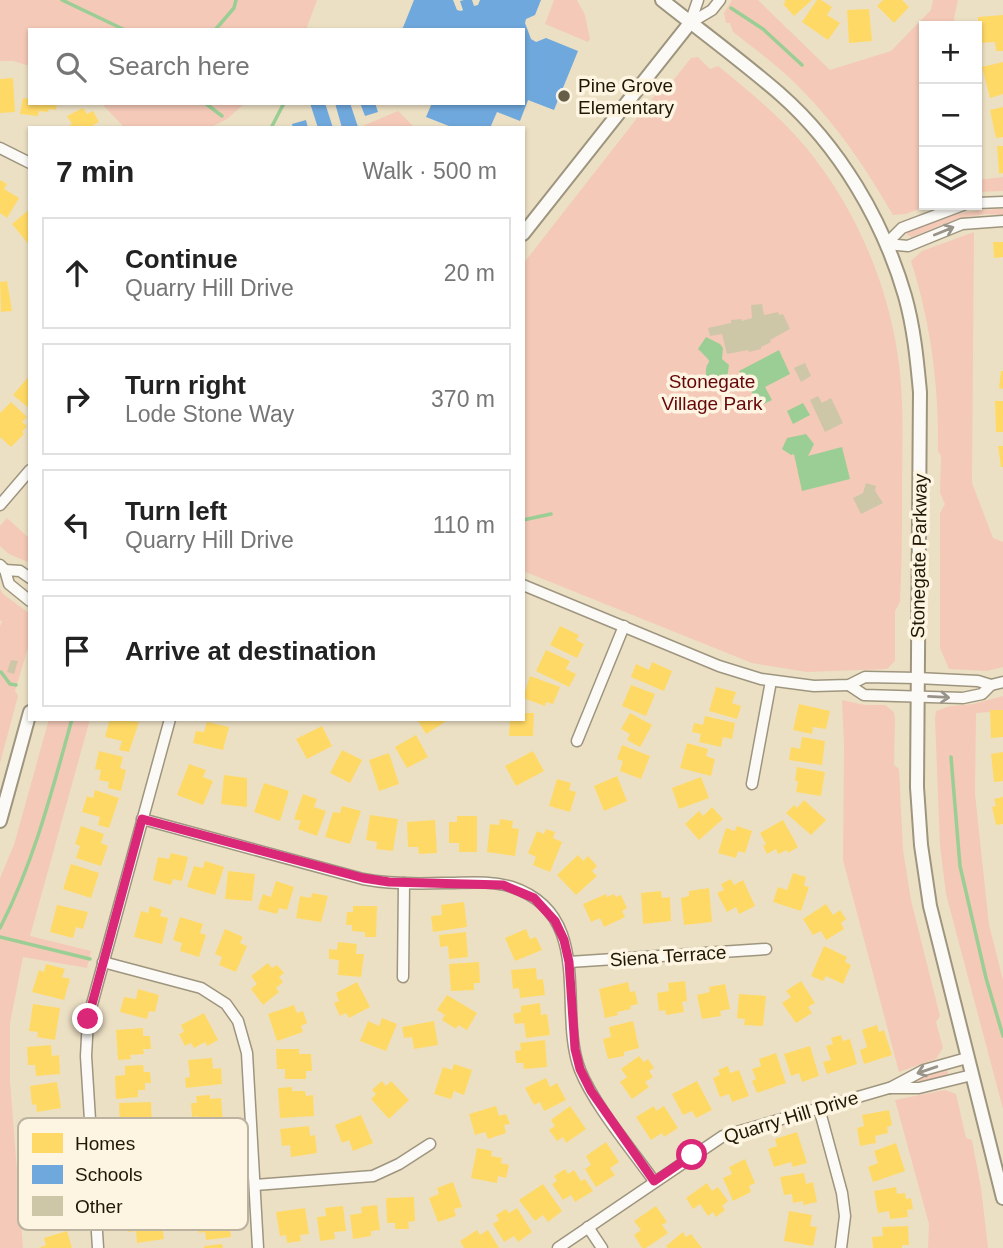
<!DOCTYPE html>
<meta charset="utf-8">
<style>
body{margin:0;font-family:Helvetica,sans-serif;background:#f2f2f2;color:#222}
.controls{position:absolute;right:21px;top:21px;display:grid;overflow:hidden;border-radius:0px;box-shadow:0 2px 5px #0004}
.controls button{width:63px;height:63px;display:grid;place-items:center;padding:0;border:0;border-bottom:2px solid #e0e0e0;background:#fff;color:#222;font:35px sans-serif}
.stop{position:absolute;width:21px;height:21px;margin:-16px;border:5px solid #db2777;border-radius:50%;background:#fff}
.stop.end{background:#db2777;border-color:#fff;box-shadow:0 2px 7px #0008}
.list{margin:0;padding:0;list-style:none}
h2{display:flex;justify-content:space-between;align-items:center;height:91px;margin:0;padding:0 28px;font-size:30px}
h2 small{font-size:23px;font-weight:400;color:#767676}
.list li{display:grid;grid-template-columns:46px 1fr auto;gap:21px;align-items:center;box-sizing:border-box;height:112px;margin:0 14px 14px;padding:0 14px;border:2px solid #e0e0e0;border-radius:0px}
.list b{display:block;font-size:26px;white-space:nowrap}
.list p{margin:0;font-size:23px;white-space:nowrap;color:#767676}
.list em{font-size:23px;font-style:normal;color:#767676}
.icon{flex:none;width:38px;height:38px;fill:none;stroke:currentColor;stroke-width:2;stroke-linecap:round;stroke-linejoin:round}
.map{position:relative;flex:none;width:1003px;height:1248px;overflow:hidden}
.search{position:absolute;background:#fff;box-shadow:0 2px 5px #0004;left:28px;top:28px;width:497px;height:77px;display:flex;align-items:center;gap:18px;box-sizing:border-box;padding:0 24px;border-radius:0px;color:#767676;font-size:26px}
.panel{position:absolute;background:#fff;box-shadow:0 2px 5px #0004;left:28px;top:126px;width:497px;height:595px;border-radius:0px}
.map>svg:first-child{display:block}
.green{fill:#f4c9b8}
.water{fill:#9bce94}
.homes{fill:#ffd966}
.schools{fill:#6fa8dc}
.lines{fill:none;stroke-linecap:round;stroke-linejoin:round}
.stream{stroke:#9bce94;stroke-width:3.5}
.building{fill:#cdc7a7}
.minor-casing{stroke:#9e957f;stroke-width:13}
.tertiary-casing{stroke:#9e957f;stroke-width:16}
.minor{stroke:#fcfaf6;stroke-width:10}
.tertiary{stroke:#fcfaf6;stroke-width:12}
.oneway{stroke:#99948a}
.route{stroke:#db2777;stroke-width:9}
.poi-dot{fill:#675e48;stroke:#fdf5e1;stroke-width:2.5}
.labels{text-anchor:middle;dominant-baseline:central;stroke-width:7;stroke-linejoin:round;paint-order:stroke}
.poi-label{font-size:19px;fill:#201805;stroke:#fdf5e1;text-anchor:start}
.park-label{font-size:19px;fill:#65070a;stroke:#fdf5e1}
.street-label{font-size:19px;fill:#201805;stroke:#fdf5e1}
.key{fill:#fdf5e1;stroke:#bbb39f;stroke-width:2}
.key-label{font-size:19px;fill:#201805}
</style>
<div class="map">
<svg width="1003" height="1248" viewBox="0 0 1003 1248">
<rect width="100%" height="100%" fill="#ece0c4"/>
<g class="green">
<path d="M0,0H317L306,30H30V66L13,61H0Z"/>
<path d="M554,0H577L585,15L590,39L588,42L545,24Z"/>
<path d="M732,0H758L830,70L891,51L931,10L933,0H958L954,18L955,26H924V205H930L906,214L893,215C866,169 838,126 800,88C780,67 756,50 733,32L730,23H726L724,13Z"/>
<path d="M698,57L710,69L718,66C749,91 778,115 804,145C857,208 892,292 900,373C904,412 902,451 902,490C902,528 902,565 900,602L895,611V661L887,669L807,672L752,663L523,571V264L659,90L667,88L691,58Z"/>
<path d="M101,103H245L227,119L209,128H125Z"/>
<path d="M398,111L415,128H358Z"/>
<path d="M1003,177V191L977,192V180Z"/>
<path d="M1003,209V215L987,214L959,218L912,237L907,235L908,232C943,218 964,209 1003,209Z"/>
<path d="M974,232L972,483L993,538L1003,542V667L987,671L949,669L940,648V513L945,504L940,493L941,456L938,451C939,385 931,324 911,261L922,251Z"/>
<path d="M7,518L30,539V563L9,554L0,546V526Z"/>
<path d="M0,589L3,594L30,614V641L15,691L18,696L0,763V626L2,622L0,620Z"/>
<path d="M1003,696V711L976,713L975,794L989,925L1003,980V1109L946,894L940,846L935,718L936,711L950,706L973,704Z"/>
<path d="M842,700L865,705H885L894,712L895,719L894,765L899,769L903,850L911,900L940,1016L936,1022L943,1048L936,1059L899,1072L843,860L844,746Z"/>
<path d="M49,719H90L30,936L91,951L87,968L23,957L10,1023V1081L23,1248H0V878L14,845Z"/>
<path d="M945,1069L948,1072L947,1076L921,1083L919,1081L920,1076Z"/>
<path d="M945,1090L956,1094L966,1138L972,1140L981,1188L988,1248H928L929,1224L895,1100Z"/>
</g>
<g class="water">
<path d="M706,337L720,344L723,348L722,359L729,365L727,379L720,383H714L706,375C705,355 718,369 698,349Z"/>
<path d="M779,350L790,374L765,387L772,400L760,406L739,371Z"/>
<path d="M803,403L810,415L793,424L787,411Z"/>
<path d="M806,434L814,444L808,456L842,447L850,479L802,491L794,454L791,455L782,449L787,438Z"/>
</g>
<g class="homes">
<path d="M784,0H812L794,16L783,4L786,2Z"/>
<path d="M817,0H821L832,7L827,15L840,23L828,40L802,22Z"/>
<path d="M883,0H902L909,7L894,23L877,6Z"/>
<path d="M869,9L872,41L849,43L847,10Z"/>
<path d="M1003,15V51H996L995,42L979,43L978,17Z"/>
<path d="M1003,62V94L990,98L982,67Z"/>
<path d="M13,78L15,112L0,113V79Z"/>
<path d="M23,98L30,99V103H57L56,110L49,109L48,112L39,111L38,116L20,114Z"/>
<path d="M1003,107V137L996,138L990,110Z"/>
<path d="M83,108L87,114L93,111L99,122L93,125L95,128H66L72,124L67,116Z"/>
<path d="M997,146H1003V173L999,174Z"/>
<path d="M0,180L7,184L4,189L19,198L7,218L0,213Z"/>
<path d="M30,209V246L12,224Z"/>
<path d="M993,242H1003V257L994,258Z"/>
<path d="M7,281L12,311L1,312L0,282Z"/>
<path d="M1001,371H1003V389L999,388Z"/>
<path d="M30,375V409L13,395Z"/>
<path d="M995,401H1003V432H996Z"/>
<path d="M11,402L27,417L22,422L27,426L22,432L24,434L11,447L0,437V413Z"/>
<path d="M998,446H1003V467H1001Z"/>
<path d="M560,626L579,635L576,640L584,644L577,658L550,645Z"/>
<path d="M546,650L570,661L566,669L576,674L569,687L536,671Z"/>
<path d="M652,662L672,671L664,691L631,677L636,664L649,670Z"/>
<path d="M530,676L560,687L553,704L546,702L545,706L523,698Z"/>
<path d="M631,685L655,694L646,716L622,706Z"/>
<path d="M716,687L736,692L732,703L741,706L737,719L709,711Z"/>
<path d="M799,704L830,711L826,729L813,727L812,734L793,730Z"/>
<path d="M990,710H1003V737L991,738Z"/>
<path d="M523,713H534L533,736H509L510,719H523Z"/>
<path d="M630,713L652,725L640,747L627,740L630,734L621,729Z"/>
<path d="M705,716L735,723L732,739L723,737L721,747L699,742L701,734L692,732L694,723L703,725Z"/>
<path d="M110,719L139,722L129,752L119,750L122,741L105,737Z"/>
<path d="M417,719H443L445,722L426,734Z"/>
<path d="M207,722L229,727L223,750L193,743L196,731L204,732Z"/>
<path d="M322,726L332,746L307,759L296,739Z"/>
<path d="M416,735L428,757L407,768L395,747Z"/>
<path d="M802,737L825,741L822,765L789,760L791,747L800,749Z"/>
<path d="M687,743L708,749L706,756L715,759L711,776L680,768Z"/>
<path d="M622,745L650,756L641,779L620,771L623,761L617,759Z"/>
<path d="M342,750L362,760L350,783L330,773Z"/>
<path d="M99,751L123,757L120,768L126,770L121,791L108,788L109,782L99,780L101,770L95,769Z"/>
<path d="M533,751L544,771L516,786L505,766Z"/>
<path d="M1003,752V781L994,782L991,754Z"/>
<path d="M389,753L399,784L379,791L369,760Z"/>
<path d="M189,764L206,770L203,777L213,781L203,805L177,795Z"/>
<path d="M797,767L825,772L821,796L796,792L798,781H795Z"/>
<path d="M224,775L247,778V807L221,804Z"/>
<path d="M617,776L627,801L604,811L594,786Z"/>
<path d="M701,777L709,798L679,809L672,788Z"/>
<path d="M557,779L571,783L569,790L576,792L570,812L549,806Z"/>
<path d="M264,783L289,791L280,821L254,812Z"/>
<path d="M95,790L119,798L109,828L98,825L100,817L82,812L87,796L93,798Z"/>
<path d="M303,794L317,799L314,807L326,811L317,836L298,829L301,821L294,819Z"/>
<path d="M1003,797V824L996,825L992,807L996,806L994,799Z"/>
<path d="M804,800L826,820L811,835L786,813L794,805L797,808Z"/>
<path d="M342,806L361,811L350,844L325,837L333,812L340,813Z"/>
<path d="M712,807L723,819L699,840L685,824L699,811L703,816Z"/>
<path d="M370,815L398,819L393,851L376,849L377,842L366,840Z"/>
<path d="M457,816H477V852H459V843H449V822H457Z"/>
<path d="M500,819L513,821L512,828L519,829L515,856L487,852L490,824L499,825Z"/>
<path d="M435,820L437,853L419,854L418,847H408L407,822Z"/>
<path d="M783,820L798,847L788,853L787,850L778,854L776,849L767,854L763,846L766,844L760,833Z"/>
<path d="M81,826L104,834L101,843L108,846L101,866L76,858L80,846L75,844Z"/>
<path d="M737,826L752,831L745,853L738,851L736,858L718,853L726,828L735,831Z"/>
<path d="M546,829L555,832L553,838L562,842L550,872L533,865L536,857L528,853L537,831L544,834Z"/>
<path d="M171,853L188,857L182,881L173,879L171,885L153,880L158,857L169,859Z"/>
<path d="M578,855L583,861L588,856L597,866L592,871L597,876L576,895L557,875Z"/>
<path d="M205,861L224,867L215,895L187,887L194,866L203,868Z"/>
<path d="M71,864L99,873L91,898L63,889Z"/>
<path d="M228,871L255,874L252,901L225,899Z"/>
<path d="M793,873L806,877L804,886L809,887L801,911L773,902L778,887L787,890Z"/>
<path d="M731,879L734,885L743,880L755,906L739,914L736,907L727,912L717,893L724,890L721,884Z"/>
<path d="M276,881L294,887L287,910L279,908L277,914L258,909L263,894L271,897Z"/>
<path d="M709,888L712,922L684,925L681,898L689,896V891Z"/>
<path d="M661,891L662,898L670,897L671,921L643,924L641,893Z"/>
<path d="M312,893L328,896L321,922L296,918L300,896L311,898Z"/>
<path d="M606,894L607,897L614,894L616,897L621,895L627,908L622,911L625,917L604,927L600,918L591,922L583,904Z"/>
<path d="M464,902L467,927L433,932L431,916L442,915L441,905Z"/>
<path d="M826,904L833,915L840,910L846,919L841,923L844,929L826,940L821,931L813,935L803,919Z"/>
<path d="M57,905L88,912L83,929L76,927L73,938L50,932Z"/>
<path d="M150,906L162,910L160,916L168,918L162,944L134,937L141,911L148,913Z"/>
<path d="M353,906H377L376,937H365V932L352,931V925H346L347,912H353Z"/>
<path d="M180,917L203,924L200,933L206,935L199,957L180,951L182,943L173,940Z"/>
<path d="M225,929L243,937L240,943L247,946L236,972L219,965L222,957L215,954Z"/>
<path d="M526,929L530,939L536,937L542,950L515,961L505,938Z"/>
<path d="M466,932L468,957L449,959L448,946L440,947L439,935Z"/>
<path d="M338,942L357,944L356,954H364L361,977L338,975L339,960L329,959V949L337,950Z"/>
<path d="M824,946L847,957L845,962L851,965L843,984L826,976L823,981L811,976Z"/>
<path d="M479,962L480,983H474V990L451,991L449,964Z"/>
<path d="M268,963L272,968L277,965L284,973L279,977L283,982L276,988L279,992L263,1005L251,989L257,984L251,976Z"/>
<path d="M46,964L65,969L62,977L70,979L64,1000L32,992L39,970L44,972Z"/>
<path d="M536,968L537,980L543,979L545,995L520,998L519,988L513,989L511,970Z"/>
<path d="M685,981L687,1001L682,1002L684,1012L666,1015L665,1010L659,1011L657,993L669,991L668,983Z"/>
<path d="M801,981L815,1003L808,1007L812,1013L796,1023L782,1003L791,997L786,991Z"/>
<path d="M357,982L370,1007L349,1018L346,1013L340,1016L334,1003L339,1001L336,993Z"/>
<path d="M628,982L630,992L635,991L638,1004L630,1006L631,1009L617,1012L618,1015L605,1018L599,989Z"/>
<path d="M725,984L730,1009L720,1011L721,1016L702,1019L697,995L710,992L709,987Z"/>
<path d="M138,989L159,995L155,1012L149,1011L147,1019L120,1012L124,997L136,999Z"/>
<path d="M739,994L766,996L763,1026L744,1025L745,1019L737,1018Z"/>
<path d="M447,995L477,1013L467,1030L458,1025L456,1029L442,1020L445,1015L437,1010Z"/>
<path d="M540,1003L541,1015L547,1014L550,1035L526,1038L524,1023L515,1024L513,1014L521,1012V1006Z"/>
<path d="M33,1004L60,1008L55,1040L37,1037L38,1032L29,1031Z"/>
<path d="M294,1005L297,1013L303,1011L307,1023L301,1026L303,1032L277,1041L268,1014Z"/>
<path d="M204,1013L218,1040L207,1046L205,1042L194,1048L191,1043L185,1046L179,1034L184,1032L181,1025Z"/>
<path d="M382,1018L397,1024L386,1051L360,1041L368,1021L379,1026Z"/>
<path d="M434,1021L438,1045L414,1049L412,1037L404,1038L402,1027Z"/>
<path d="M633,1021L639,1048L624,1052V1056L608,1059L603,1039L611,1037L609,1027Z"/>
<path d="M877,1025L879,1032L884,1030L892,1055L864,1064L860,1050L867,1047L862,1030Z"/>
<path d="M143,1028V1036H150L151,1049H143L144,1054L130,1055L131,1059L118,1060L116,1030Z"/>
<path d="M841,1035L843,1041L850,1039L857,1064L827,1074L823,1062L831,1060L826,1046L833,1044L831,1038Z"/>
<path d="M545,1040L547,1067L524,1069L523,1063H516L515,1051L521,1050L520,1043Z"/>
<path d="M51,1045L52,1056L59,1055L60,1074L36,1076L35,1065H28L27,1047Z"/>
<path d="M810,1046L819,1076L802,1082L799,1073L791,1076L784,1054Z"/>
<path d="M276,1049H299V1054H311L312,1071H306V1079H285V1069H277Z"/>
<path d="M776,1053L786,1083L757,1093L752,1081L756,1079L752,1069L761,1066L759,1059Z"/>
<path d="M639,1056L644,1062L648,1059L654,1068L649,1071L653,1077L645,1082L649,1087L632,1099L620,1082L627,1077L621,1069Z"/>
<path d="M212,1058L213,1069L221,1068L222,1084L186,1088L185,1078L190,1077L188,1060Z"/>
<path d="M454,1064L472,1070L464,1095L454,1091L451,1099L434,1094L443,1067L452,1070Z"/>
<path d="M143,1065L144,1072H150L151,1083H145V1090H138V1097L116,1099L115,1076L125,1075V1066Z"/>
<path d="M728,1066L730,1073L739,1070L749,1096L732,1102L729,1094L720,1097L713,1078L720,1075L718,1070Z"/>
<path d="M546,1078L550,1087L557,1083L566,1100L544,1111L540,1102L534,1105L525,1088Z"/>
<path d="M382,1081L386,1086L391,1081L409,1100L389,1119L371,1099L376,1094L372,1090Z"/>
<path d="M697,1081L712,1110L696,1118L692,1111L683,1115L672,1094Z"/>
<path d="M57,1082L61,1108L37,1112L36,1104L32,1105L30,1086Z"/>
<path d="M292,1087V1091H305L306,1096L313,1095L314,1116L280,1118L278,1088Z"/>
<path d="M210,1095V1099L221,1098L223,1124L199,1126L198,1116L192,1117L191,1103H197L196,1096Z"/>
<path d="M151,1102L152,1127L120,1128L119,1103Z"/>
<path d="M496,1106L499,1116L506,1114L510,1124L504,1125L506,1133L488,1139L485,1132L475,1135L469,1114Z"/>
<path d="M570,1106L586,1129L566,1143L563,1137L557,1141L549,1130L555,1126L551,1120Z"/>
<path d="M654,1106L656,1111L664,1106L678,1128L664,1137L662,1133L651,1140L636,1117Z"/>
<path d="M889,1110L892,1125L887,1127L888,1133L875,1136L876,1143L860,1146L857,1128L864,1126L862,1115Z"/>
<path d="M361,1115L373,1143L353,1151L349,1140L342,1143L335,1125Z"/>
<path d="M58,1117L64,1150L44,1154L43,1147L36,1148L31,1122Z"/>
<path d="M309,1126L310,1136L315,1135L317,1153L291,1157L290,1145L282,1146L280,1129Z"/>
<path d="M797,1132L807,1163L793,1167L791,1162L774,1167L768,1149L777,1146L775,1139Z"/>
<path d="M606,1142L619,1162L610,1168L615,1175L596,1187L585,1169L591,1165L586,1156Z"/>
<path d="M896,1143L905,1171L873,1182L868,1167L878,1163L874,1151Z"/>
<path d="M477,1148L492,1151L491,1156L502,1158L501,1163L509,1165L506,1178L498,1176L497,1183L471,1178Z"/>
<path d="M745,1159L755,1183L749,1186L751,1192L733,1201L723,1178L732,1174L729,1167Z"/>
<path d="M565,1169L568,1174L574,1170L581,1181L585,1179L593,1191L575,1202L571,1195L563,1200L552,1184L557,1181L554,1176Z"/>
<path d="M804,1173L806,1184L813,1182L817,1202L803,1205V1201L793,1203L792,1194L784,1195L780,1177Z"/>
<path d="M453,1182L462,1207L454,1209L456,1216L438,1222L429,1198L439,1194L437,1188Z"/>
<path d="M707,1183L712,1191L718,1187L728,1201L722,1206L725,1210L716,1217L713,1212L708,1216L700,1204L693,1209L686,1198Z"/>
<path d="M543,1184L562,1211L548,1222L543,1215L535,1221L519,1200Z"/>
<path d="M896,1187L897,1194L905,1193L906,1199L911,1198L913,1209L907,1210L908,1217L890,1219L889,1211L878,1213L874,1191Z"/>
<path d="M414,1197L415,1221L408,1222L409,1229H395V1223H387L386,1198Z"/>
<path d="M377,1205L380,1230L371,1231V1236L353,1239L350,1215L362,1213L361,1207Z"/>
<path d="M343,1206L346,1231L334,1232L335,1239L320,1241L317,1217L326,1216L325,1208Z"/>
<path d="M656,1206L667,1222L662,1225L668,1233L646,1248H642L634,1235L641,1230L634,1221Z"/>
<path d="M228,1207L231,1237L206,1240L205,1232L199,1233L197,1220L205,1219L204,1213Z"/>
<path d="M305,1208L309,1234L300,1235L301,1241L287,1243L286,1235L280,1236L276,1212Z"/>
<path d="M517,1208L532,1232L518,1242L514,1236L504,1242L493,1224L499,1220L496,1215L506,1209L509,1213Z"/>
<path d="M160,1210L164,1239L137,1243L136,1231L128,1232L126,1215Z"/>
<path d="M789,1211L812,1215L810,1226L817,1227L813,1246L784,1241Z"/>
<path d="M908,1226L909,1245H902V1248H873L872,1237L883,1236L882,1227Z"/>
<path d="M477,1230L480,1235L488,1230L499,1248H464L460,1241Z"/>
<path d="M67,1231L72,1248H39L46,1245L44,1238Z"/>
<path d="M683,1232L686,1237L691,1234L702,1248H668L666,1246Z"/>
<path d="M222,1244L223,1248H204V1246Z"/>
</g>
<g class="schools">
<path d="M414,0H453L457,10L461,11L463,10L460,1L464,0H472L474,6L478,5L480,0H541L535,15L526,19L525,23L531,39L536,42L546,38L578,51L554,110L528,100L520,121L497,112L490,128H454L426,117L432,103H523V30H402Z"/>
<path d="M310,103H325L333,128H318Z"/>
<path d="M335,103H350L358,127L342,128Z"/>
<path d="M360,103H375L378,112L365,116Z"/>
<path d="M306,120L308,128H293L292,124Z"/>
</g>
<g class="lines">
<g class="stream">
<path d="M62,0L125,30"/>
<path d="M731,8L763,29L802,65"/>
<path d="M215,30L234,8L236,0"/>
<path d="M205,103L222,116"/>
<path d="M271,128L284,103"/>
<path d="M523,520L551,514"/>
<path d="M1,672L10,684L16,685"/>
<path d="M951,757L960,866L986,978L1003,1036"/>
<path d="M0,928C34,862 52,791 72,719"/>
<path d="M0,937L90,959"/>
</g>
</g>
<g class="building">
<path d="M762,304L764,315L778,312L779,315L783,314L790,329L770,340L771,342L761,347V349L749,352L748,350L727,354L722,334L710,336L708,328L731,323V320L742,319V321L752,318L751,305Z"/>
<path d="M805,363L811,376L801,382L794,368Z"/>
<path d="M818,396L822,403L831,398L843,423L825,432L810,400Z"/>
<path d="M866,483L876,486L875,491L883,503L861,514L853,498L863,493Z"/>
<path d="M11,660L18,661L14,674L7,672Z"/>
</g>
<g class="lines">
<g class="minor-casing">
<g id="minor">
<path d="M690,23L712,10L720,0"/>
<path d="M690,23L698,0"/>
<path d="M0,148L30,163"/>
<path d="M977,203L1003,202"/>
<path d="M886,244L908,246L962,224L1003,221"/>
<path d="M886,244L902,228L963,205"/>
<path d="M0,505L30,470"/>
<path d="M0,565L5,570L9,584L30,601"/>
<path d="M5,570L20,571L30,578"/>
<path d="M523,585L719,666L761,679L814,686L849,685L865,677L917,678L978,681L991,685"/>
<path d="M849,685L864,695L963,698L982,694L991,685L1003,682"/>
<path d="M577,741L624,626"/>
<path d="M752,784L771,681"/>
<path d="M142,819L363,879C389,884 417,884 443,883C466,883 490,880 512,887C596,915 557,1012 580,1070C594,1105 632,1150 654,1181"/>
<path d="M103,962L201,988L226,1004L238,1021L247,1053L258,1248"/>
<path d="M569,962L766,949"/>
<path d="M403,977L404,883"/>
<path d="M890,1088L924,1070L967,1058"/>
<path d="M819,1108L842,1193L845,1216L841,1248"/>
<path d="M255,1185L373,1176L399,1164L430,1144"/>
<path d="M588,1227L602,1248"/>
<path d="M98,1248L86,1056L88,1019L170,719"/>
<path d="M558,1248L723,1136L889,1088H919L972,1075"/>
</g>
</g>
<g class="tertiary-casing">
<g id="tertiary">
<path d="M662,0C701,31 742,61 780,94C839,146 883,220 905,296C914,328 917,360 920,392L917,787L921,845L930,906L1003,1198"/>
<path d="M523,234L690,23"/>
<path d="M0,821L30,712"/>
</g>
</g>
<use href="#minor" class="minor"/>
<use href="#tertiary" class="tertiary"/>
</g>
<defs><path id="oneway-shaft" d="M-6 0H5M1.5-3L5.5 0L1.5 3" fill="none" stroke-width="1.6" stroke-linecap="round" stroke-linejoin="round" transform="scale(1.75)"/></defs>
<g class="oneway">
<use href="#oneway-shaft" transform="translate(944 231) rotate(-22)"/>
<use href="#oneway-shaft" transform="translate(939 697) rotate(3)"/>
<use href="#oneway-shaft" transform="translate(927 1070) rotate(161)"/>
</g>
<g class="lines">
<path class="route" d="M88,1019L142,819L363,878L389,882L503,885L534,898L555,921L564,940L569,962L575,1049L580,1069L591,1091L654,1181L692,1155"/>
</g>
<circle class="poi-dot" cx="564" cy="96" r="7"/>
<g class="labels">
<g class="poi-label">
<text x="578" y="85">Pine Grove<tspan x="578" dy="22">Elementary</tspan></text>
</g>
<g class="park-label">
<text x="712" y="381">Stonegate<tspan x="712" dy="22">Village Park</tspan></text>
</g>
<g class="street-label">
<text transform="translate(919 556) rotate(-89)">Stonegate Parkway</text>
<text transform="translate(668 956) rotate(-4)">Siena Terrace</text>
<text transform="translate(791 1117) rotate(-17)">Quarry Hill Drive</text>
</g>
</g>
<rect x="18" y="1118" width="230" height="112" rx="10" class="key"/>
<rect x="32" y="1133" width="31" height="20" fill="#ffd966"/>
<rect x="32" y="1165" width="31" height="19" fill="#6fa8dc"/>
<rect x="32" y="1196" width="31" height="20" fill="#cdc7a7"/>
<g class="key-label">
<text x="75" y="1150">Homes</text>
<text x="75" y="1181">Schools</text>
<text x="75" y="1213">Other</text>
</g>
</svg>
<div class="controls">
<button>+</button>
<button>−</button>
<button><svg class="icon" aria-label="layers" viewBox="0 0 24 24"><path d="M12 4l9 5-9 5-9-5zM3 14l9 5 9-5"/></svg></button>
</div>
<div class="stop" style="left:692px;top:1155px"></div>
<div class="stop end" style="left:88px;top:1019px"></div>
<div class="search"><svg class="icon" aria-label="search" viewBox="0 0 24 24"><circle cx="10" cy="10" r="6"/><path d="M15 15l6 6"/></svg>Search here</div>
<section class="panel">
<h2>7 min<small>Walk · 500 m</small></h2>
<ul class="list">
<li><svg class="icon" aria-label="ahead" viewBox="0 0 24 24"><path d="M12 20V5M6 11l6-6 6 6"/></svg><div><b>Continue</b><p>Quarry Hill Drive</p></div><em>20 m</em></li>
<li><svg class="icon" aria-label="right" viewBox="0 0 24 24"><path d="M7 20v-9h11M14 6l5 5-5 5"/></svg><div><b>Turn right</b><p>Lode Stone Way</p></div><em>370 m</em></li>
<li><svg class="icon" aria-label="left" viewBox="0 0 24 24"><path d="M17 20v-9H6M10 6l-5 5 5 5"/></svg><div><b>Turn left</b><p>Quarry Hill Drive</p></div><em>110 m</em></li>
<li><svg class="icon" aria-label="arrive" viewBox="0 0 24 24"><path d="M6 21V4h12l-3 4 3 4H6"/></svg><div><b>Arrive at destination</b></div></li>
</ul>
</section>
</div>
